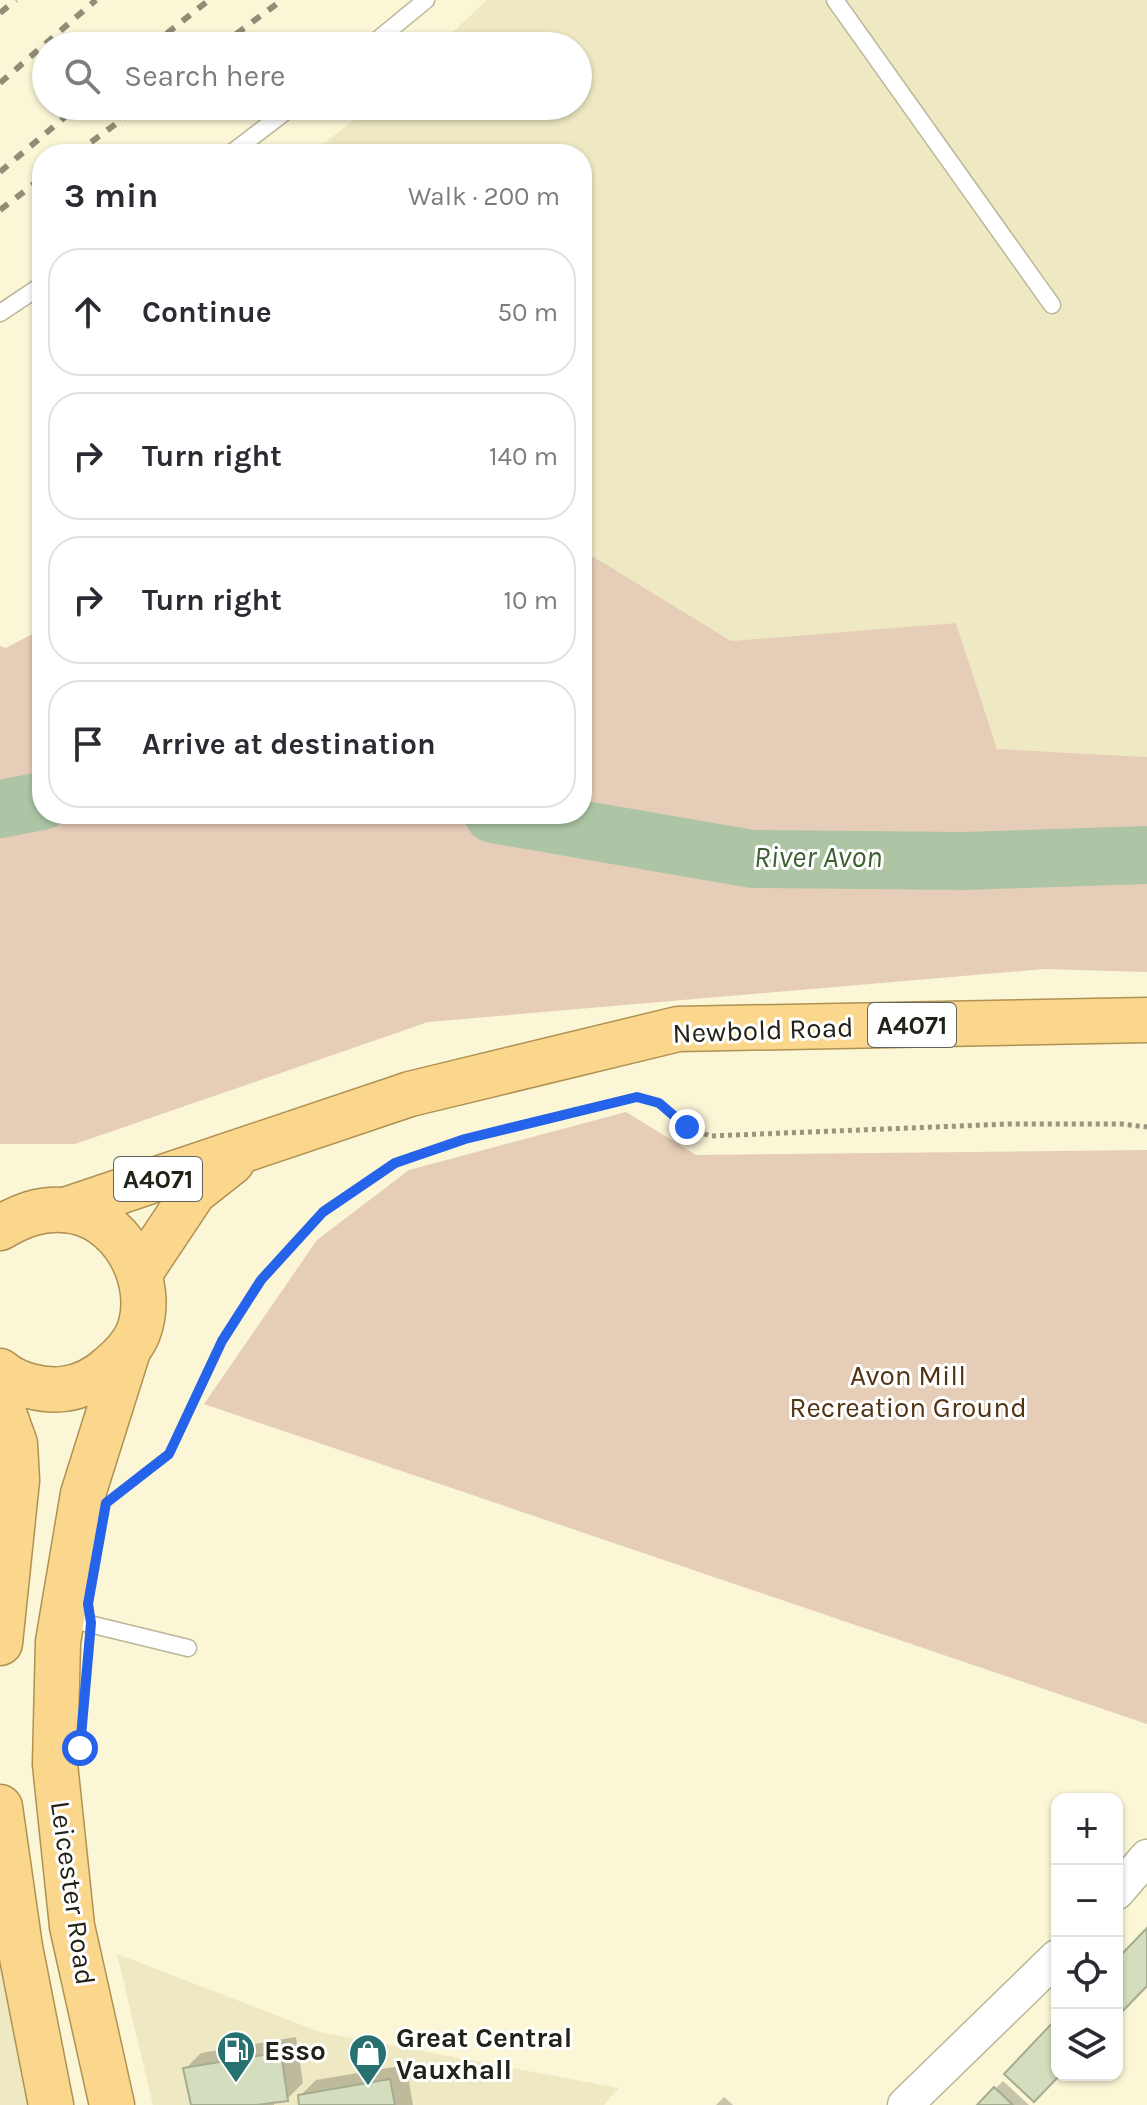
<!DOCTYPE html>
<meta charset="utf-8">
<style>
body{margin:0;font-family:Karla,sans-serif;background:#f7f7f7;color:#2b2b33}
.controls{position:absolute;right:24px;bottom:24px;display:grid;overflow:hidden;border-radius:16px;box-shadow:0 2px 6px #0004}
.controls button{width:72px;height:72px;display:grid;place-items:center;padding:0;border:0;border-bottom:2px solid #e1e1e2;background:#fff;color:#2b2b33;font:40px sans-serif}
.stop{position:absolute;width:24px;height:24px;margin:-18px;border:6px solid #2563eb;border-radius:50%;background:#fff}
.stop.end{background:#2563eb;border-color:#fff;box-shadow:0 2px 8px #0008}
.list{margin:0;padding:0;list-style:none}
h2{display:flex;justify-content:space-between;align-items:center;height:104px;margin:0;padding:0 32px;font-size:34px}
h2 small{font-size:26px;font-weight:400;color:#7c7c81}
.list li{display:grid;grid-template-columns:52px 1fr auto;gap:24px;align-items:center;box-sizing:border-box;height:128px;margin:0 16px 16px;padding:0 16px;border:2px solid #e1e1e2;border-radius:32px}
.list b{display:block;font-size:30px;white-space:nowrap}
.list em{font-size:26px;font-style:normal;color:#7c7c81}
.icon{flex:none;width:44px;height:44px;fill:none;stroke:currentColor;stroke-width:2;stroke-linecap:round;stroke-linejoin:round}
.map{position:relative;flex:none;width:1147px;height:2105px;overflow:hidden}
.search{position:absolute;background:#fff;box-shadow:0 2px 6px #0004;left:32px;top:32px;width:560px;height:88px;display:flex;align-items:center;gap:20px;box-sizing:border-box;padding:0 28px;border-radius:44px;color:#7c7c81;font-size:30px}
.panel{position:absolute;background:#fff;box-shadow:0 2px 6px #0004;left:32px;top:144px;width:560px;height:680px;border-radius:32px}
.map>svg:first-child{display:block}
.built{fill:#eee9c2}
.green{fill:#e5cdb7}
.shadow{fill:#0003}
.lines{fill:none;stroke-linecap:round;stroke-linejoin:round}
.river{stroke:#adc5a5;stroke-width:58}
.building{fill:#d4ddbe;stroke:#a5ad90;stroke-width:2}
.service-casing{stroke:#bab799;stroke-width:19}
.minor-casing{stroke:#bab799;stroke-width:37}
.trunk-casing{stroke:#af9152;stroke-width:47}
.path{stroke:#99967f;stroke-width:5;stroke-dasharray:4 4;stroke-linecap:butt}
.service{stroke:#fff;stroke-width:16}
.minor{stroke:#fff;stroke-width:34}
.trunk{stroke:#fbd78e;stroke-width:44}
.rail{stroke:#908d77;stroke-width:6;stroke-dasharray:10 10;stroke-linecap:butt}
.route{stroke:#2563eb;stroke-width:10}
.labels{text-anchor:middle;dominant-baseline:central;stroke-width:6;stroke-linejoin:round;paint-order:stroke}
.shield{fill:#fff;stroke:#65645c;stroke-width:2}
.shield-label{font-size:26px;font-weight:bold;fill:#232216}
.street-label{font-size:28px;fill:#232216;stroke:#fff}
.park-label{font-size:28px;fill:#513310;stroke:#fff}
.poi-label{font-size:28px;font-weight:bold;fill:#232216;stroke:#fff;text-anchor:start}
.water-label{font-size:30px;font-style:italic;fill:#3e6033;stroke:#fff}
</style>
<div class="map">
<svg width="1147" height="2105" viewBox="0 0 1147 2105">
<rect width="100%" height="100%" fill="#faf6d6"/>
<g class="built">
<path d="M487,0H1147V757L997,749L956,623L731,641L594,557H582V154H310L372,106H578V46H438Z"/>
<path d="M0,1873L38,2105H0Z"/>
<path d="M117,1954L320,2032L619,2088L604,2105H153Z"/>
</g>
<g class="green">
<path d="M582,557H594L731,641L956,623L997,749L1147,757V972L1044,969L428,1022L75,1144H0V646L6,648L42,629V814H582Z"/>
<path d="M626,1112L696,1155L1147,1150V1724L204,1404L317,1240L409,1170Z"/>
</g>
<g class="shadow">
<path d="M296,2037L303,2083L287,2099L274,2101V2105H193L185,2069L201,2053Z"/>
<path d="M406,2065L413,2105H301L300,2096L316,2080Z"/>
<path d="M1003,2081L1029,2105H979Z"/>
<path d="M724,2097L733,2105H716Z"/>
</g>
<g class="lines">
<g class="river">
<path d="M0,809L42,801"/>
<path d="M493,814L752,859L963,861L1147,855"/>
</g>
</g>
<g class="building">
<path d="M1147,1928V1986L1117,2017V1959Z"/>
<path d="M1057,2018V2075H1060L1034,2102L1004,2074Z"/>
<path d="M281,2052L288,2101L257,2105H191L183,2068Z"/>
<path d="M390,2079L395,2105H299L298,2095Z"/>
<path d="M994,2087L1013,2105H977Z"/>
</g>
<g class="lines">
<g class="service-casing">
<g id="service">
<path d="M835,0L1052,305"/>
<path d="M370,46L426,0"/>
<path d="M230,154L293,106"/>
<path d="M0,313L42,285"/>
<path d="M65,1618L188,1648"/>
</g>
</g>
<g class="minor-casing">
<g id="minor">
<path d="M1117,1892L1147,1857"/>
<path d="M905,2105L1057,1957"/>
</g>
</g>
<g class="trunk-casing">
<g id="trunk">
<path d="M65,1210L410,1094L678,1029L1147,1020"/>
<path d="M0,1228C20,1216 40,1208 64,1210C121,1213 158,1282 138,1333C132,1347 123,1356 111,1366C97,1379 82,1387 63,1389C42,1391 16,1385 0,1371"/>
<path d="M140,1273L194,1192L232,1162"/>
<path d="M0,1402L15,1444L17,1480L0,1643"/>
<path d="M0,1807L20,1947L51,2105"/>
<path d="M112,2105L72,1926L55,1764L58,1642L83,1494L128,1351"/>
</g>
</g>
<path class="path" d="M126,1487L169,1454L222,1341L261,1280L323,1212L395,1163L465,1139L637,1097L659,1103L687,1127L710,1136L1009,1124H1122L1147,1127"/>
<use href="#service" class="service"/>
<use href="#minor" class="minor"/>
<use href="#trunk" class="trunk"/>
<g class="rail">
<path d="M0,13L16,0"/>
<path d="M151,46L209,0"/>
<path d="M220,46L282,0"/>
<path d="M0,83L96,0"/>
<path d="M75,154L140,106"/>
<path d="M0,172L78,106"/>
<path d="M0,210L42,178"/>
</g>
</g>
<g class="lines">
<path class="route" d="M80,1748L91,1623L88,1604L106,1503L169,1454L222,1341L261,1280L323,1212L395,1163L465,1139L637,1097L659,1103L687,1127"/>
</g>
<defs>
<g id="fuel-pin" transform="scale(2)"><path d="M0 17L-7.5 6A9.5 9.5 0 1 1 7.5 6Z" fill="#277170" stroke="#fff"/><path d="M-5.5-6h7V0h2V4h1.3V-2.5L3-4.5l.8-.8L6-3V5H2.5V1h-1V6h-7ZM-4.2-4.7v3.2H.2V-4.7Z" fill="#fff"/></g>
<g id="shop-pin" transform="scale(2)"><path d="M0 17L-7.5 6A9.5 9.5 0 1 1 7.5 6Z" fill="#277170" stroke="#fff"/><path d="M-5-2.5h2.3a2.7 3.5 0 0 1 5.4 0H5L5.5 6h-11ZM-1.5-2.5h3a1.5 2.3 0 0 0-3 0Z" fill="#fff"/></g>
</defs>
<g fill-rule="evenodd">
<use href="#fuel-pin" x="236" y="2050"/>
<use href="#shop-pin" x="368" y="2053"/>
</g>
<g class="labels">
<g class="shield">
<rect x="868" y="1003" width="88" height="44" rx="6"/>
<rect x="114" y="1157" width="88" height="44" rx="6"/>
</g>
<g class="shield-label">
<text x="912" y="1025">A4071</text>
<text x="158" y="1179">A4071</text>
</g>
<g class="street-label">
<text transform="translate(763 1030) rotate(-2)">Newbold Road</text>
<text transform="translate(73 1893) rotate(82)">Leicester Road</text>
</g>
<g class="park-label">
<text x="908" y="1375">Avon Mill<tspan x="908" dy="32">Recreation Ground</tspan></text>
</g>
<g class="poi-label">
<text x="396" y="2037">Great Central<tspan x="396" dy="32">Vauxhall</tspan></text>
<text x="264" y="2050">Esso</text>
</g>
<g class="water-label">
<text x="818" y="857">River Avon</text>
</g>
</g>
</svg>
<div class="controls">
<button>+</button>
<button>−</button>
<button><svg class="icon" aria-label="locate" viewBox="0 0 24 24"><circle cx="12" cy="12" r="6"/><path d="M12 2v4M12 18v4M2 12h4M18 12h4"/></svg></button>
<button><svg class="icon" aria-label="layers" viewBox="0 0 24 24"><path d="M12 4l9 5-9 5-9-5zM3 14l9 5 9-5"/></svg></button>
</div>
<div class="stop" style="left:80px;top:1748px"></div>
<div class="stop end" style="left:687px;top:1127px"></div>
<div class="search"><svg class="icon" aria-label="search" viewBox="0 0 24 24"><circle cx="10" cy="10" r="6"/><path d="M15 15l6 6"/></svg>Search here</div>
<section class="panel">
<h2>3 min<small>Walk · 200 m</small></h2>
<ul class="list">
<li><svg class="icon" aria-label="ahead" viewBox="0 0 24 24"><path d="M12 20V5M6 11l6-6 6 6"/></svg><div><b>Continue</b></div><em>50 m</em></li>
<li><svg class="icon" aria-label="right" viewBox="0 0 24 24"><path d="M7 20v-9h11M14 6l5 5-5 5"/></svg><div><b>Turn right</b></div><em>140 m</em></li>
<li><svg class="icon" aria-label="right" viewBox="0 0 24 24"><path d="M7 20v-9h11M14 6l5 5-5 5"/></svg><div><b>Turn right</b></div><em>10 m</em></li>
<li><svg class="icon" aria-label="arrive" viewBox="0 0 24 24"><path d="M6 21V4h12l-3 4 3 4H6"/></svg><div><b>Arrive at destination</b></div></li>
</ul>
</section>
</div>
